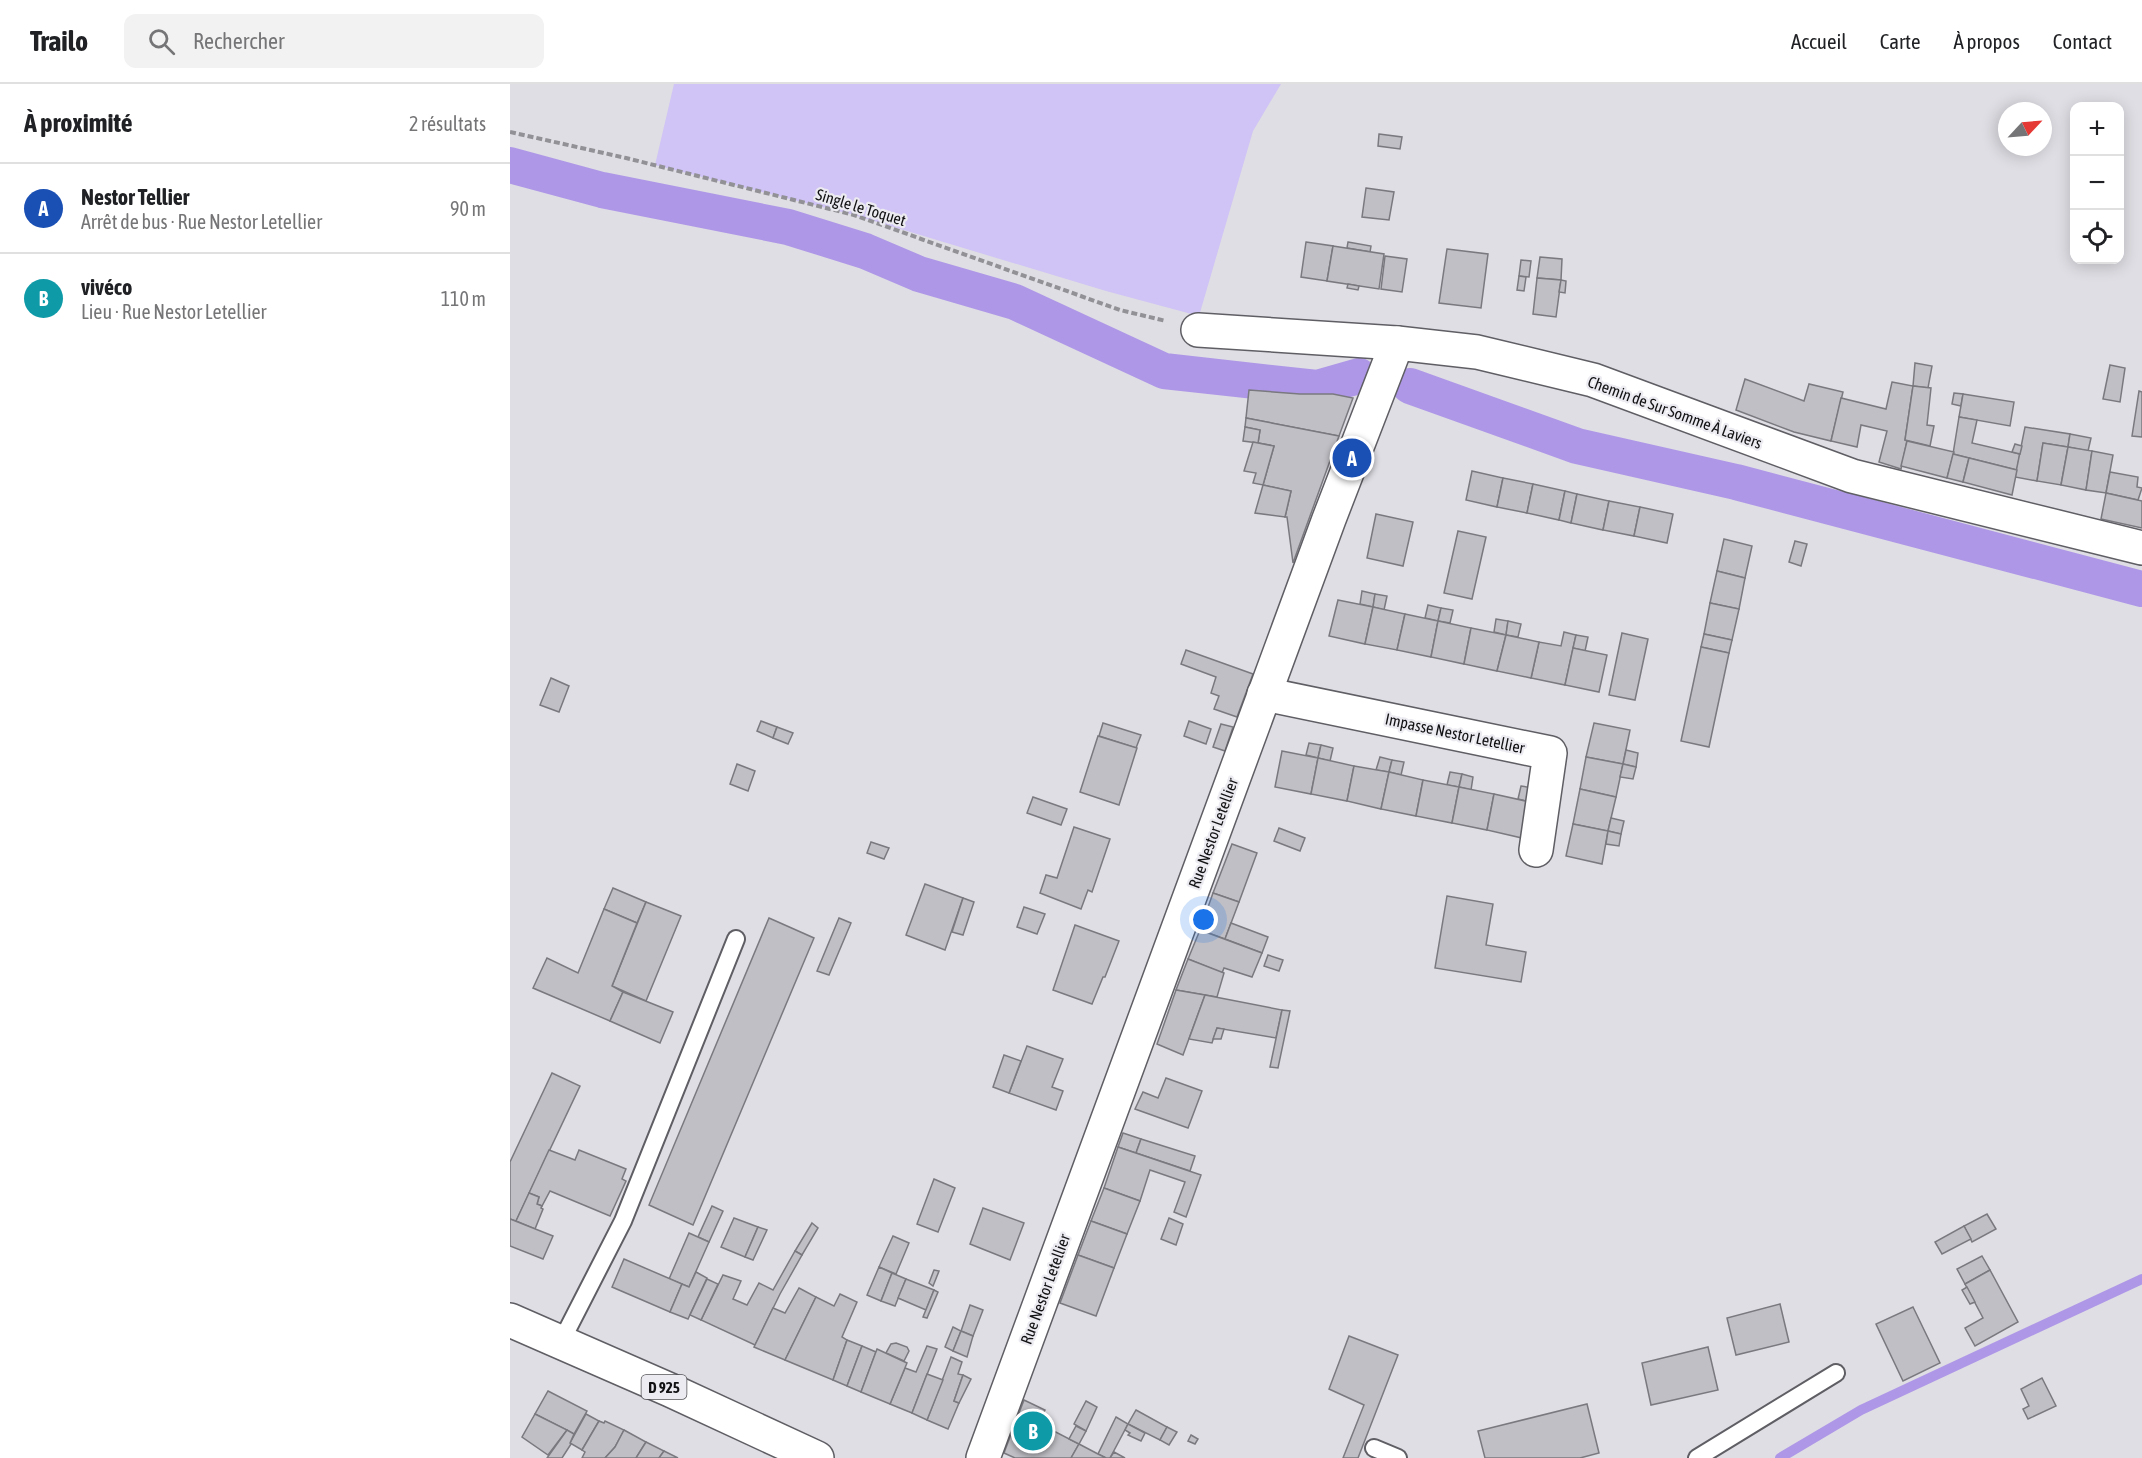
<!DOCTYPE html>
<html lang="fr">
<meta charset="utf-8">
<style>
body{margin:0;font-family:"Asap Condensed",sans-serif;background:#f2f2f2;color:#202124}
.controls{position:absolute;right:18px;top:18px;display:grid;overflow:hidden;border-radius:12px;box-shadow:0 3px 15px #0003}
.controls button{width:54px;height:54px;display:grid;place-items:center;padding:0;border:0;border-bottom:2px solid #e0e0e0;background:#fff;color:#202124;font:30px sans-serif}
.compass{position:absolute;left:1488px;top:18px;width:54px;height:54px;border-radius:50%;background:#fff;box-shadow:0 3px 15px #0003;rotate:64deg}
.you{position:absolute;left:694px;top:836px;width:21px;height:21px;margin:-15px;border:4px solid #fff;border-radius:50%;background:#1a73e8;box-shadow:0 0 0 9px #1a73e833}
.badge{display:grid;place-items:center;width:39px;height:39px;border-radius:50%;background:#7c3aed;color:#fff;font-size:20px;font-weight:700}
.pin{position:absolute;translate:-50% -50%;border:3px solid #fff;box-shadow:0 2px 6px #0006}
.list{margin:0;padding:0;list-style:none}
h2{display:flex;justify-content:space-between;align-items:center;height:78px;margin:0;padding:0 24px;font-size:26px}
h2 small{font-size:20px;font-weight:400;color:#757577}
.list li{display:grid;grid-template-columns:39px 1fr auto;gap:18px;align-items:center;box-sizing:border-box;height:90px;padding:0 24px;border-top:2px solid #e0e0e0}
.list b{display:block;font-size:22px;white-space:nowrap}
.list p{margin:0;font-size:20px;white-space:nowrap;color:#757577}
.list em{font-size:20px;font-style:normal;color:#757577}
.icon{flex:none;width:33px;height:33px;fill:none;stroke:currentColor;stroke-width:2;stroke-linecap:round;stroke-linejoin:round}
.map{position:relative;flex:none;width:1632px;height:1374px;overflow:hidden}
header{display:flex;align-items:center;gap:36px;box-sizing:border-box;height:84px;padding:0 30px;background:#fff;border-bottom:2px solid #e0e0e0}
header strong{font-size:28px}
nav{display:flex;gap:33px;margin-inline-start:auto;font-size:21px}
.search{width:420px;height:54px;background:#f2f2f2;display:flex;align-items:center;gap:15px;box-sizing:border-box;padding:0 21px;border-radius:12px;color:#757577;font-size:22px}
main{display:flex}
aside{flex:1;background:#fff}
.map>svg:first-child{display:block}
.green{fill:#d0c3f5}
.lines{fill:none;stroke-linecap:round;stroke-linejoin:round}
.stream{stroke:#ae97e7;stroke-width:10}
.canal{stroke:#ae97e7;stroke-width:36}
.building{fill:#c0bfc5;stroke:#7a797f;stroke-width:1.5}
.service-casing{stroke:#5f5e64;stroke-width:20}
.minor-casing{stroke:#5f5e64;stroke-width:36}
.primary-casing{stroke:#5f5e64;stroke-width:36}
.path{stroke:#929196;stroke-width:4;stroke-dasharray:6 3;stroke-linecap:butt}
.service{stroke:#fff;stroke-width:16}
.minor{stroke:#fff;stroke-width:33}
.primary{stroke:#fff;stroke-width:33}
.labels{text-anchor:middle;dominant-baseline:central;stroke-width:4.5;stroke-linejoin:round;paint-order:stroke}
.shield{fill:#ecebf1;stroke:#535256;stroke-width:1.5}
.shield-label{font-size:15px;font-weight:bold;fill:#121113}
.street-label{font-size:16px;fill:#121113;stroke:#ecebf1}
</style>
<header>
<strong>Trailo</strong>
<div class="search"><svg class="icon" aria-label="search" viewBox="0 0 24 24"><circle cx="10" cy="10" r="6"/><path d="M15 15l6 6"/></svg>Rechercher</div>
<nav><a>Accueil</a><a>Carte</a><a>À propos</a><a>Contact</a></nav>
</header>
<main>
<aside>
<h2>À proximité<small>2 résultats</small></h2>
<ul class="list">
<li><span class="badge" style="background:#1a4fb4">A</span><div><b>Nestor Tellier</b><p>Arrêt de bus · Rue Nestor Letellier</p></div><em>90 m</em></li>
<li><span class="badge" style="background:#0f9aa8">B</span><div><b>vivéco</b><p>Lieu · Rue Nestor Letellier</p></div><em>110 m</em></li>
</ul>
</aside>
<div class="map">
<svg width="1632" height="1374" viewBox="0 0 1632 1374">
<rect width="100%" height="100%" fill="#dfdee4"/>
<path class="green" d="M164,0H771L743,47L689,232L596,207L344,131L145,81Z"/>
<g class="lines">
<path class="stream" d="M1270,1374L1351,1326L1632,1195"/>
<g class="canal">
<path d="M0,81L92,106L278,143L355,167L409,190L505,218L654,287L807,304L849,292"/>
<path d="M900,302L1067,362L1226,398L1632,505"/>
</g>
</g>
<g class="building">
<path d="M869,50L892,53L890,65L868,62Z"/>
<path d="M856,104L884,108L879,136L852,133Z"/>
<path d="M796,158L823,162L817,197L791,193Z"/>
<path d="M838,158L861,162L860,168L837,164Z"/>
<path d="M823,162L874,170L869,205L817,197Z"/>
<path d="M937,165L978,170L971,224L929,219Z"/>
<path d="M875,172L897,175L892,208L871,205Z"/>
<path d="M1030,173L1052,175L1051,196L1027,194Z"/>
<path d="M1011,176L1021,177L1019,193L1009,192Z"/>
<path d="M1009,192L1016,193L1014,207L1007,206Z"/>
<path d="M1027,194L1051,196L1046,233L1023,230Z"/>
<path d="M1051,196L1056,197L1055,209L1049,208Z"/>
<path d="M838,200L849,202L848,206L837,204Z"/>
<path d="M1405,279L1422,282L1418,304L1403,302Z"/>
<path d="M1600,281L1615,284L1610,318L1593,315Z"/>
<path d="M1235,295L1294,317L1299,300L1333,308L1321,357L1284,348L1226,326Z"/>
<path d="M1382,298L1403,302L1395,356L1397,357L1391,385L1369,378L1377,347L1351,341L1347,363L1321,357L1331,314L1376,325Z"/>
<path d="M1403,302L1421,304L1417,341L1424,342L1420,362L1395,356Z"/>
<path d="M739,306L790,310H823L843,314L829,352L736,334Z"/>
<path d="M1629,307L1632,308V353L1622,352Z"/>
<path d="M1444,309L1453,310L1451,322L1442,320Z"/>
<path d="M1453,310L1504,318L1500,342L1449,333Z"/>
<path d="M1449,333L1467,336L1462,359L1510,370L1507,386L1443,370Z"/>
<path d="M736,334L829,352L783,479L777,433H775L781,407L753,401L764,362L748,359L750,346L735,343Z"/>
<path d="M735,343L750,346L748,359L733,357Z"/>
<path d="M1515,343L1560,350L1558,363L1533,359L1527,397L1505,393Z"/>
<path d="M1560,350L1581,354L1578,367L1558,363Z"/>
<path d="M1397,357L1444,368L1437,394L1391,382Z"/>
<path d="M743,358L764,362L753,401L743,399L746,389L734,387Z"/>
<path d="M1533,359L1558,363L1551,401L1527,397Z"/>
<path d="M1505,360L1512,362L1510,370L1502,368Z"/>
<path d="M1558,363L1582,367L1576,406L1551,401Z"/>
<path d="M1582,367L1603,371L1596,409L1576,406Z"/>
<path d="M1443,370L1459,374L1453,398L1437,394Z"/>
<path d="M1459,374L1507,386L1502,411L1453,398Z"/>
<path d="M962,387L993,394L987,423L956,416Z"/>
<path d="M1600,388L1628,393L1627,403L1632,404L1628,416L1596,409Z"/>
<path d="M993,394L1023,400L1017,429L987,423Z"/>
<path d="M1023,400L1055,407L1049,436L1017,429Z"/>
<path d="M753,401L781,407L775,433L745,429Z"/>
<path d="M1055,407L1067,410L1061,439L1049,436Z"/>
<path d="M1596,409L1632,417V444L1591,435Z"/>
<path d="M1067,410L1099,417L1093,446L1061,439Z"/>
<path d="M1099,417L1130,423L1124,452L1093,446Z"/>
<path d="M1130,423L1163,430L1157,459L1124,452Z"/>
<path d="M866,430L903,438L893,482L857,474Z"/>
<path d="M948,447L976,453L962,515L934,509Z"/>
<path d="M1214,455L1242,462L1235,494L1207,487Z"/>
<path d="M1285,457L1297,460L1291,482L1279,478Z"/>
<path d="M1207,487L1235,494L1229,525L1200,519Z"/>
<path d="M852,507L865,510L863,523L850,520Z"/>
<path d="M865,510L877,512L874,526L863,523Z"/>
<path d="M828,516L863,523L855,560L819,552Z"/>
<path d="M1200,519L1229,525L1222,556L1194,550Z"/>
<path d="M918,521L931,524L928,537L915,534Z"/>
<path d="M863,523L895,530L887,566L855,560Z"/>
<path d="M931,524L943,526L940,539L928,537Z"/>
<path d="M895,530L928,537L921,573L887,566Z"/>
<path d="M986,535L998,537L996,551L984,548Z"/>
<path d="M928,537L961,544L954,580L921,573Z"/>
<path d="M998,537L1011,540L1008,553L996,551Z"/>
<path d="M961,544L996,551L987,587L954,580Z"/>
<path d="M1054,548L1066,551L1055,601L1021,594L1029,558L1051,562Z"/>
<path d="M1112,549L1138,555L1125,616L1099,611Z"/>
<path d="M1194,550L1222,556L1219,569L1191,563Z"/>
<path d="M996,551L1029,558L1021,594L987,587Z"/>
<path d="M1066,551L1078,553L1075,567L1063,564Z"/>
<path d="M1191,563L1219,569L1199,663L1171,657Z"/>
<path d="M1063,564L1097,571L1089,608L1055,601Z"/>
<path d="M676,566L743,590L727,633L704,625L709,612L701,609L706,593L671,580Z"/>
<path d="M41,594L59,602L49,628L30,621Z"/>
<path d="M251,637L267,643L263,654L247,647Z"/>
<path d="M679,637L701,645L696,660L674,652Z"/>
<path d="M593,639L631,651L626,664L589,652Z"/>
<path d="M1084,639L1120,646L1113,680L1076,673Z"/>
<path d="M711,640L723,643L715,667L703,663Z"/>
<path d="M267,643L283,649L278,660L263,654Z"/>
<path d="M588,652L627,664L609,721L570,708Z"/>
<path d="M799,659L811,661L808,674L796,671Z"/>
<path d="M811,661L823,664L820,677L808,674Z"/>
<path d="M1116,666L1128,669L1126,683L1113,680Z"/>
<path d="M772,667L808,674L801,710L765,703Z"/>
<path d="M870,673L882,676L879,688L866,686Z"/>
<path d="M1076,673L1113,680L1106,713L1070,705Z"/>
<path d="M808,674L844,682L837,717L801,710Z"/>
<path d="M882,676L894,678L891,691L879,688Z"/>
<path d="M227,680L245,687L238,707L220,700Z"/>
<path d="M1113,680L1126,683L1123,695L1110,693Z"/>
<path d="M844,682L879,688L871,725L837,717Z"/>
<path d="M879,688L913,696L906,732L871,725Z"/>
<path d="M940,688L952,690L949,703L937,701Z"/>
<path d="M952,690L963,693L961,706L949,703Z"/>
<path d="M913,696L949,703L942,739L906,732Z"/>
<path d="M1011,702L1023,704L1020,718L1008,715Z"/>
<path d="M949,703L984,710L977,746L942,739Z"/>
<path d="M1070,705L1106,713L1098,747L1063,740Z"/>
<path d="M984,710L1020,718L1012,754L977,746Z"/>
<path d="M523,713L557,725L551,741L517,729Z"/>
<path d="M1101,734L1114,737L1111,750L1098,747Z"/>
<path d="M1063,740L1098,747L1092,780L1056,772Z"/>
<path d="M564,743L600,755L582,808L578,806L571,825L530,809L536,791L547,794Z"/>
<path d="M769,744L795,754L790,767L764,757Z"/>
<path d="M1098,747L1111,750L1109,762L1096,760Z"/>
<path d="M361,758L379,764L374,775L357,769Z"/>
<path d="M722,760L747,769L729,818L703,809Z"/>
<path d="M415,800L453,814L435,866L396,851Z"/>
<path d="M103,804L136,818L127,839L94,825Z"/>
<path d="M703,809L729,818L715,855L690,846Z"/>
<path d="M937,812L983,820L976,861L1016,868L1011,898L925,884Z"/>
<path d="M453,814L464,818L453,851L442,848Z"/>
<path d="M136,818L171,832L136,917L102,902Z"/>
<path d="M514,823L535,830L527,850L507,843Z"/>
<path d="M94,825L127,839L102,902L113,908L100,937L23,904L37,874L68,889Z"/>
<path d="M259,834L304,854L183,1141L139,1121Z"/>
<path d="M329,834L341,839L319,891L307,887Z"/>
<path d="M721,839L758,853L752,869L715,855Z"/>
<path d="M565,841L609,857L595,893H593L582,920L543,906Z"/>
<path d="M690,846L752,869L742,893L714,884L712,889L678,875Z"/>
<path d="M758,871L773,876L769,887L754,882Z"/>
<path d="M678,875L714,889L707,913L666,906Z"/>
<path d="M666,906L695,911L673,971L647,960Z"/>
<path d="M113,908L163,928L150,959L100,937Z"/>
<path d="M695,911L772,926L766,954L707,944L702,959L679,955Z"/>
<path d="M772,926L780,927L768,984L760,983Z"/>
<path d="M707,944L714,945L711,955H703Z"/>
<path d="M517,962L553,975L542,1003L553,1007L546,1026L499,1009Z"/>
<path d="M494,971L511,977L499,1009L483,1003Z"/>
<path d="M42,989L70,1002L6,1137L0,1135V1078Z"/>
<path d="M656,994L692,1007L678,1044L625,1025L633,1008L648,1014Z"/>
<path d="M613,1049L631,1055L626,1069L608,1063Z"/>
<path d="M631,1055L685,1072L680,1087L626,1069Z"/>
<path d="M608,1063L691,1091L676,1133L664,1128L675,1098L640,1086L630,1117L594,1104Z"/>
<path d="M39,1066L65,1076L69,1066L116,1085L112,1095L116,1097L100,1132L40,1107L32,1122L27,1120L29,1113L19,1109Z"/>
<path d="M424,1095L445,1104L428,1148L407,1140Z"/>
<path d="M594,1104L630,1117L617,1150L581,1137Z"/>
<path d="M19,1109L29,1113L27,1120L32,1122L31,1124L33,1125L25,1145L6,1137Z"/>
<path d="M202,1122L213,1127L199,1158L188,1153Z"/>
<path d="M473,1124L514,1139L500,1176L460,1160Z"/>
<path d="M1477,1130L1486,1145L1462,1158L1454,1142Z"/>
<path d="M224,1134L248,1143L235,1173L211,1163Z"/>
<path d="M659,1134L673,1140L666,1161L651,1155Z"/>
<path d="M0,1135L43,1152L33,1175L0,1162Z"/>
<path d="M581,1137L617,1150L604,1184L568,1171Z"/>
<path d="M302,1139L308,1144L292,1171L285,1167Z"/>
<path d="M1454,1142L1461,1155L1432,1170L1425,1158Z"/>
<path d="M248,1143L257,1146L243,1176L235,1173Z"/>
<path d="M179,1149L199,1158L179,1203L159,1195Z"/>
<path d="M383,1152L399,1159L386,1190L369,1183Z"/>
<path d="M285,1167L292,1171L270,1210L245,1261L191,1236L213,1191L231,1197L223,1215L237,1221L249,1199L263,1206Z"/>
<path d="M568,1171L604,1184L586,1232L550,1219Z"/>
<path d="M1472,1172L1480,1186L1455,1200L1447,1185Z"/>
<path d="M114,1175L172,1200L160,1228L102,1203Z"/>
<path d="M369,1183L382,1189L371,1217L357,1211Z"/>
<path d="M424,1186L429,1187L423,1202L419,1199Z"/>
<path d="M1480,1186L1508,1238L1465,1262L1455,1244L1473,1234L1455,1200Z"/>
<path d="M186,1188L197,1194L178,1235L160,1228L172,1200L179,1203Z"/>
<path d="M382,1189L396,1195L385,1222L371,1217Z"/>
<path d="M197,1195L208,1200L191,1236L180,1231Z"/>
<path d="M396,1195L424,1206L416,1226L388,1214Z"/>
<path d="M1457,1203L1465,1218L1460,1220L1452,1206Z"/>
<path d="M289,1204L306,1213L275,1276L244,1263L263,1224L275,1229Z"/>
<path d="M424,1206L428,1208L417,1234L413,1233Z"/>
<path d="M330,1210L347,1218L332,1253L337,1256L323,1296L275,1276L306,1213L324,1222Z"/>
<path d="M1270,1220L1279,1258L1226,1271L1217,1234Z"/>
<path d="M460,1221L473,1226L463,1252L451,1247Z"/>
<path d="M1403,1223L1430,1279L1393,1297L1366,1240Z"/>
<path d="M443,1243L451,1247L443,1267L435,1263Z"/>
<path d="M451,1247L463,1252L457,1273L443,1267Z"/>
<path d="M839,1252L888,1271L848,1374H833L854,1321L819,1305Z"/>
<path d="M337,1256L352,1262L337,1302L323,1296Z"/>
<path d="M386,1259L397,1263L399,1267L394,1277L376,1269L381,1260Z"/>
<path d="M352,1262L366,1268L351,1308L337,1302Z"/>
<path d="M417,1262L427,1265L402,1329L380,1320L395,1284L406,1288Z"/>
<path d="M1198,1263L1208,1306L1141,1321L1132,1279Z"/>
<path d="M367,1265L397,1279L380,1320L351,1308Z"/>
<path d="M441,1273L452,1278L448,1290L453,1291L444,1317L449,1319L438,1345L417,1336Z"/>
<path d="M417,1290L433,1296L417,1336L402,1329Z"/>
<path d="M453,1291L461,1295L449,1319L444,1317Z"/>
<path d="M1532,1294L1546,1322L1518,1335L1513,1325L1519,1322L1511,1305Z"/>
<path d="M38,1307L77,1327L64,1350L25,1330Z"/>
<path d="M514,1316L535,1326L527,1339L509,1329Z"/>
<path d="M576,1317L587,1323L576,1347L564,1340Z"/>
<path d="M1077,1320L1089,1369L1070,1374H975L968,1347Z"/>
<path d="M626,1326L657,1343L650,1356L618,1340Z"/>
<path d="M509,1329L569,1360L561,1374H505L494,1369Z"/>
<path d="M25,1330L57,1346L38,1371L12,1353Z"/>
<path d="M76,1330L89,1337L72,1366L60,1359Z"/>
<path d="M606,1333L618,1340L600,1374H596L588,1370Z"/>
<path d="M89,1337L94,1339L95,1337L114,1346L105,1363L95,1374H72L75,1368L72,1366Z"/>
<path d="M618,1340L635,1349L631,1357L618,1351L620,1349L615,1346Z"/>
<path d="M566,1342L576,1347L569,1360L559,1355Z"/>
<path d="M657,1343L667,1348L659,1361L650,1356Z"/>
<path d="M57,1346L64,1350L60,1359L61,1360L52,1374H37Z"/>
<path d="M114,1346L136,1358L126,1374H95L105,1363Z"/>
<path d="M681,1351L688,1355L685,1360L678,1357Z"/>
<path d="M136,1358L154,1367L149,1374H126Z"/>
<path d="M569,1360L588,1370L596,1374H561Z"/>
<path d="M154,1367L168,1374H149Z"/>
<path d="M604,1368L615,1374H600Z"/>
</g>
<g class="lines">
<g class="service-casing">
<g id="service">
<path d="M51,1258L113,1137L226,855"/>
<path d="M864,1364L888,1374"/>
<path d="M1187,1374L1326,1289"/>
</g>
</g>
<g class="minor-casing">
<g id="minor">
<path d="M688,246L887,259L967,268L1083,296L1342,392L1632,464"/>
<path d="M754,610L1040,669L1026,766"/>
<path d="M473,1374L819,435L887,259"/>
</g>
</g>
<g class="primary-casing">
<path id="primary" d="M0,1236L160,1306L307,1374"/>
</g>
<path class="path" d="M0,48L116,74L344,131L610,226L656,237"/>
<use href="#service" class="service"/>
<use href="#minor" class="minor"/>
<use href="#primary" class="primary"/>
</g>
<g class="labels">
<rect class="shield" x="131.5" y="1291" width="45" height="24" rx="4.5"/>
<g class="shield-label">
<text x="154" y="1303">D 925</text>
</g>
<g class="street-label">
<text transform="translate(351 123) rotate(17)">Single le Toquet</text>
<text transform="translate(1165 328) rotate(20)">Chemin de Sur Somme À Laviers</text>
<text transform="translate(945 649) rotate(12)">Impasse Nestor Letellier</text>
<text transform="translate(703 749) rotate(-70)">Rue Nestor Letellier</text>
<text transform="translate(535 1205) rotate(-70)">Rue Nestor Letellier</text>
</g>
</g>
</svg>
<div class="controls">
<button>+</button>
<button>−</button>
<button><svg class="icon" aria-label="locate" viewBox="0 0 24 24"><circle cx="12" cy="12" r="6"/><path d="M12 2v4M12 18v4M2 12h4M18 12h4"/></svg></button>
</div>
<svg class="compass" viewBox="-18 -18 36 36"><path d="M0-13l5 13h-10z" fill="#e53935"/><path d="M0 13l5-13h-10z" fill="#757577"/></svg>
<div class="you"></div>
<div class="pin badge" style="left:842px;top:374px;background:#1a4fb4">A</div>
<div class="pin badge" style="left:523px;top:1347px;background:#0f9aa8">B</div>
</div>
</main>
